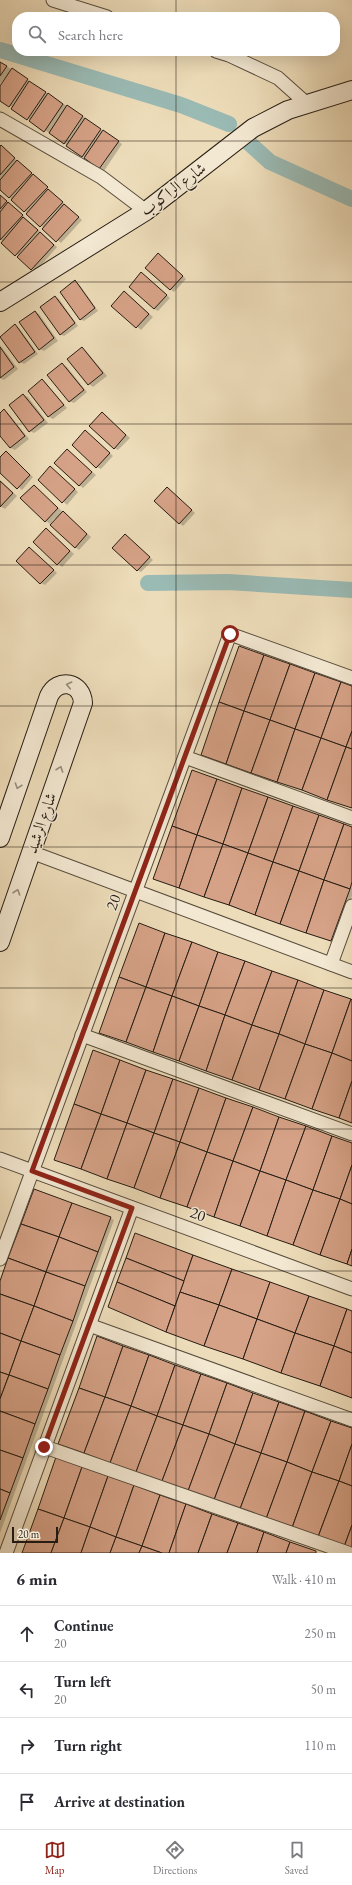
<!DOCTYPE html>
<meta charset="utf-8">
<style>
body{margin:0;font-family:"EB Garamond",Amiri,serif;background:#f7f7f7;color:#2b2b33}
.scale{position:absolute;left:12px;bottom:10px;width:46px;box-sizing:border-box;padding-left:4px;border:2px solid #271d14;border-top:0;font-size:11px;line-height:14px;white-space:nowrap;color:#271d14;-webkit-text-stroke:3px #f3e8d2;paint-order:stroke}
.stop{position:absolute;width:12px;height:12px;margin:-9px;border:3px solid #8f2418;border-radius:50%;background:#fff}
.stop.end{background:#8f2418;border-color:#fff;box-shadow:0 1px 4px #0008}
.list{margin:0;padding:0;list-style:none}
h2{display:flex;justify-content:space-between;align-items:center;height:52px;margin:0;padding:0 16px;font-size:17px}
h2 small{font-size:13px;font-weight:400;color:#7c7c81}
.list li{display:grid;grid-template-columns:26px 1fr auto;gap:12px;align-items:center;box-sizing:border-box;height:56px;padding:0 16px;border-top:1px solid #e1e1e2}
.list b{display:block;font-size:15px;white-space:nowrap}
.list p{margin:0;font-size:13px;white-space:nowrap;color:#7c7c81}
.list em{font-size:13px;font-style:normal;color:#7c7c81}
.icon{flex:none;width:22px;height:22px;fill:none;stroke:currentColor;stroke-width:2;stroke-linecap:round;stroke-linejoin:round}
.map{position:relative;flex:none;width:352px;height:1553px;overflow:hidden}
.search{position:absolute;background:#fff;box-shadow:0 4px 16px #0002;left:12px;right:12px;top:12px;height:44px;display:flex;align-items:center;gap:10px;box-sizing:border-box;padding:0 14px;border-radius:16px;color:#7c7c81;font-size:15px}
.sheet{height:276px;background:#fff}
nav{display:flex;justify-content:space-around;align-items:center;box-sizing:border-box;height:56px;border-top:1px solid #e1e1e2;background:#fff;font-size:11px;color:#7c7c81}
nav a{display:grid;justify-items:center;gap:2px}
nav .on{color:#8f2418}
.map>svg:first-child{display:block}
.shadow{fill:#0003}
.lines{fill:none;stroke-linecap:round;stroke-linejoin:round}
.canal{stroke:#9abab4;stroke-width:16}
.building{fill:#d6a287;stroke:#271d14}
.street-casing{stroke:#584d3d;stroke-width:15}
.secondary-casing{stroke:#271d14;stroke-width:20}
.street{stroke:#f3e8d2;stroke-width:13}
.secondary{stroke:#f3e8d2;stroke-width:18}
.oneway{stroke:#978d7c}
.route{stroke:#8f2418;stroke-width:5}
.grid{fill:none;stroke:#271d14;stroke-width:1;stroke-opacity:0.55}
.labels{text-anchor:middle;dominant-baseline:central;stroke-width:3;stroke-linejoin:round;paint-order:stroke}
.street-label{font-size:16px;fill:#271d14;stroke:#f3e8d2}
</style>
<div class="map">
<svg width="352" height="1553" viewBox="0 0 352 1553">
<rect width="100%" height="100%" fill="#eddcb9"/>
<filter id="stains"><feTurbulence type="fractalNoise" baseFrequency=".005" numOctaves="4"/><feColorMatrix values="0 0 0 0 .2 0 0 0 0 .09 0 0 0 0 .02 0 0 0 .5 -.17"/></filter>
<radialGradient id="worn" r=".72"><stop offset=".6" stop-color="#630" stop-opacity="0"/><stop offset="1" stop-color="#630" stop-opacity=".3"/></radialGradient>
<g class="shadow">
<path d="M0,62L31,82V83L87,119L86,120L122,144L104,171L0,99V88L8,76L7,75L0,84Z"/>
<path d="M0,145L82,220L61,243L0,189Z"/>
<path d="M0,195L57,247L36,271L0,239Z"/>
<path d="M162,257L186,279L174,292L170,289Z"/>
<path d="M145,276L170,298L158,311L154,309Z"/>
<path d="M75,282L79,284L98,311L84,321L80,319Z"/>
<path d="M128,295L153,317L141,330L113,306Z"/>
<path d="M55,297L59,299L78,326L64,336L60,334Z"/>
<path d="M35,312L39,314L58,341L44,351L40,349Z"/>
<path d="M15,325L19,328L38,354L24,364L20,362L1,336Z"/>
<path d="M0,345L18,369L4,380L0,378Z"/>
<path d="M82,348L86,351L107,376L93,387L89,384L69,359Z"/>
<path d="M62,364L67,367L87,392L74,403L69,401Z"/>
<path d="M42,380L46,383L67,408L53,419L49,417L29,391Z"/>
<path d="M23,395L28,397L48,423L34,433L30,431Z"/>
<path d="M4,411L8,413L29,439L15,450L11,448L0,434V414Z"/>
<path d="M102,413L130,438L118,450L114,448Z"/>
<path d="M89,434L113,456L101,469L97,467Z"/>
<path d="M67,450L96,475L83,488L79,485Z"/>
<path d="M6,453L33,477L22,490L0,471V459Z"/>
<path d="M50,467L78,492L67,505L39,480Z"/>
<path d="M0,480L17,496L5,509L0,506Z"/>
<path d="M34,486L91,537L79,550L75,547L55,518L50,524L46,521Z"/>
<path d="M167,488L195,513L183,526L179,523Z"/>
<path d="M46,529L74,554L62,567L34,542Z"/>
<path d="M125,535L153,560L141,572L137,570Z"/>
<path d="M29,548L57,573L45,585L41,583Z"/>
<path d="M352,687V808L206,757Z"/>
<path d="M352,828V896L335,943L159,881Z"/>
<path d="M352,1144V1266L60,1162Z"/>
<path d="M110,1218L114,1220L0,1533V1284Z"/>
<path d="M136,1235L352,1312V1398L171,1334L110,1306Z"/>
</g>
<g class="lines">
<g class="canal">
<path d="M0,50L181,105L229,124"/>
<path d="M249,143L270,162L352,199"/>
<path d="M148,583L228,582L352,590"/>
</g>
</g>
<g class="building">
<path d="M0,62L7,66L0,76Z"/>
<path d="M12,68L28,79L9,107L0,101V86Z"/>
<path d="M29,81L46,92L27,120L11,109Z"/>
<path d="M48,93L63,104L44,132L29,121Z"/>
<path d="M67,105L83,116L64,144L49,133Z"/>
<path d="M85,118L101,129L82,157L66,146Z"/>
<path d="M103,130L119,141L99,169L84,158Z"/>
<path d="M1,145L15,158L0,175V146Z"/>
<path d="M17,160L32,173L9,198L0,190V180Z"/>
<path d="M33,174L48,187L24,212L11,200Z"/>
<path d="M48,189L63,202L40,227L26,214Z"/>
<path d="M0,195L7,201L0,209Z"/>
<path d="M8,202L23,215L0,240V212Z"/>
<path d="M64,204L79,217L56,242L42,229Z"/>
<path d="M23,217L38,230L15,256L1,243Z"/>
<path d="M40,232L54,245L31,270L17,257Z"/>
<path d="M158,253L183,276L170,290L145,268Z"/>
<path d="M141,272L167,295L154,309L129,287Z"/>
<path d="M75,280L95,308L80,320L60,292Z"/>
<path d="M124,291L149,314L136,328L111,306Z"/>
<path d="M55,296L75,323L60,335L40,307Z"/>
<path d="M35,311L54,338L39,350L19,322Z"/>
<path d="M15,324L35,352L19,363L0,337Z"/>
<path d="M0,347L14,367L0,378Z"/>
<path d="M82,347L103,373L88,385L67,359Z"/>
<path d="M62,363L84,390L69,402L47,375Z"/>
<path d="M42,379L64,405L48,417L28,391Z"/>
<path d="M23,394L44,420L29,432L9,405Z"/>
<path d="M4,409L25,436L10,448L0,436V413Z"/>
<path d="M102,412L126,435L114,449L89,426Z"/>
<path d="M85,430L110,453L96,468L72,445Z"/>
<path d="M67,449L92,472L79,486L54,463Z"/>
<path d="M6,451L30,475L17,489L0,473V457Z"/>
<path d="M50,466L75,489L62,503L38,480Z"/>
<path d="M0,481L13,493L0,507Z"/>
<path d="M34,485L58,508L45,522L20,498Z"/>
<path d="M167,487L192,510L179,524L154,501Z"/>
<path d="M63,511L87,534L75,548L50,525Z"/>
<path d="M46,528L70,551L57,565L33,542Z"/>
<path d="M125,534L150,557L137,571L112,548Z"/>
<path d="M29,547L54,570L40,584L16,561Z"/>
<path d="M239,646L264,655L244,711L219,702Z"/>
<path d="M264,655L290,664L270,720L244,711Z"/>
<path d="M290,664L315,673L295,729L270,720Z"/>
<path d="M315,673L341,682L321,738L295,729Z"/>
<path d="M341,682L352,686V731L346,747L321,738Z"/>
<path d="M219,702L244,711L226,764L201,755Z"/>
<path d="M244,711L270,720L251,773L226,764Z"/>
<path d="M270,720L295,729L277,782L251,773Z"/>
<path d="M295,729L321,738L302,790L277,782Z"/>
<path d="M352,731V749L346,747Z"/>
<path d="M321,738L346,747L327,800L302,790Z"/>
<path d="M346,747L352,749V808L327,800Z"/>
<path d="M192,770L217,779L197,835L172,826Z"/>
<path d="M217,779L242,788L223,844L197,835Z"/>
<path d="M242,788L268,797L248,853L223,844Z"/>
<path d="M268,797L293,806L273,862L248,853Z"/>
<path d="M293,806L319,815L299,871L273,862Z"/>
<path d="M319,815L344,824L324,880L299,871Z"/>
<path d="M344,824L352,827V882L350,889L324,880Z"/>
<path d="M172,826L197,835L179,888L153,879Z"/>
<path d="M197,835L223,844L204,897L179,888Z"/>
<path d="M223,844L248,853L229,905L204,897Z"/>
<path d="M248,853L273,862L255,915L229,905Z"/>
<path d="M273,862L299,871L280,924L255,915Z"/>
<path d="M299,871L324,880L306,933L280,924Z"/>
<path d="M324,880L350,889L331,941L306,933Z"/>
<path d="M139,923L165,933L146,987L119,977Z"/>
<path d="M165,933L192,942L172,996L146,987Z"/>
<path d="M192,942L218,952L199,1006L172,996Z"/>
<path d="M218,952L245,961L225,1015L199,1006Z"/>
<path d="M245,961L272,971L252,1025L225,1015Z"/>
<path d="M272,971L298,980L279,1034L252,1025Z"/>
<path d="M119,977L146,987L126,1042L99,1033Z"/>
<path d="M298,980L324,990L305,1044L279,1034Z"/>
<path d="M146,987L172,996L153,1052L126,1042Z"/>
<path d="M324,990L351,999L332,1053L305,1044Z"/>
<path d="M172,996L199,1006L179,1061L153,1052Z"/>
<path d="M351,999L352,1000V1061L332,1053Z"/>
<path d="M199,1006L225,1015L206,1071L179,1061Z"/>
<path d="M225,1015L252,1025L232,1080L206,1071Z"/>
<path d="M252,1025L279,1034L259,1090L232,1080Z"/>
<path d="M279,1034L305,1044L285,1099L259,1090Z"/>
<path d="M305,1044L332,1053L312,1109L285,1099Z"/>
<path d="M93,1050L120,1060L101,1114L74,1104Z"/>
<path d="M332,1053L352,1061V1081L339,1118L312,1109Z"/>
<path d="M120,1060L146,1070L127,1123L101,1114Z"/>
<path d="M146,1070L173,1079L154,1133L127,1123Z"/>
<path d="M173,1079L199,1088L180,1142L154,1133Z"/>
<path d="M352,1081V1123L339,1118Z"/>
<path d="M199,1088L226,1098L207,1152L180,1142Z"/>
<path d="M226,1098L253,1107L233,1161L207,1152Z"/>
<path d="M74,1104L101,1114L81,1169L54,1160Z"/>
<path d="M253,1107L279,1117L260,1171L233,1161Z"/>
<path d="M101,1114L127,1123L107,1179L81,1169Z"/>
<path d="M279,1117L306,1126L286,1180L260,1171Z"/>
<path d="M127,1123L154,1133L134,1188L107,1179Z"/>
<path d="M306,1126L332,1136L313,1190L286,1180Z"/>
<path d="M154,1133L180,1142L160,1198L134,1188Z"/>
<path d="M332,1136L352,1143V1165L340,1199L313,1190Z"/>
<path d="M180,1142L207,1152L187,1207L160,1198Z"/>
<path d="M207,1152L233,1161L214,1217L187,1207Z"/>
<path d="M233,1161L260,1171L240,1226L214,1217Z"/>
<path d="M352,1165V1204L340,1199Z"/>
<path d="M260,1171L286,1180L267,1236L240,1226Z"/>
<path d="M286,1180L313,1190L293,1245L267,1236Z"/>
<path d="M34,1189L72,1203L59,1237L21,1224Z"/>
<path d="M313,1190L340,1199L320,1255L293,1245Z"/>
<path d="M340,1199L352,1204V1249L347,1264L320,1255Z"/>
<path d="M72,1203L111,1217L98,1252L59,1237Z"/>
<path d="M21,1224L59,1237L46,1272L8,1258Z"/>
<path d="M135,1233L193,1255L184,1281L126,1258Z"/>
<path d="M59,1237L98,1252L85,1286L46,1272Z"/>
<path d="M352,1249V1266L347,1264Z"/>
<path d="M193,1255L232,1269L219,1305L180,1292Z"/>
<path d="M8,1258L46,1272L34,1306L0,1294V1281Z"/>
<path d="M126,1258L184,1281L175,1306L117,1282Z"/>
<path d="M232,1269L270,1282L257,1319L219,1305Z"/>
<path d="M46,1272L85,1286L73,1321L34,1306Z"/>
<path d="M117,1282L175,1306L166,1332L108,1307Z"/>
<path d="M270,1282L309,1296L295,1333L257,1319Z"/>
<path d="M180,1292L219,1305L204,1346L166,1332Z"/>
<path d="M0,1294L34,1306L21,1341L0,1333Z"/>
<path d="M309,1296L347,1309L334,1346L295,1333Z"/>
<path d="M219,1305L257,1319L243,1359L204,1346Z"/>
<path d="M34,1306L73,1321L60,1355L21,1341Z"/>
<path d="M347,1309L352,1311V1353L334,1346Z"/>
<path d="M257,1319L295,1333L281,1373L243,1359Z"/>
<path d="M0,1333L21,1341L9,1375L0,1372Z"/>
<path d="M295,1333L334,1346L320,1386L281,1373Z"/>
<path d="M97,1336L123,1346L105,1397L79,1388Z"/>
<path d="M21,1341L60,1355L48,1389L9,1375Z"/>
<path d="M123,1346L149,1355L131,1406L105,1397Z"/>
<path d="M334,1346L352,1353V1398L320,1386Z"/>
<path d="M149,1355L175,1365L157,1416L131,1406Z"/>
<path d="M175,1365L201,1374L183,1425L157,1416Z"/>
<path d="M0,1372L9,1375L0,1399Z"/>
<path d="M201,1374L227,1383L209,1434L183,1425Z"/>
<path d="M9,1375L48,1389L35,1424L0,1411V1399Z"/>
<path d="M227,1383L253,1393L235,1444L209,1434Z"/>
<path d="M79,1388L105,1397L84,1453L58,1444Z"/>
<path d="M253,1393L279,1402L261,1453L235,1444Z"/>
<path d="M105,1397L131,1406L110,1463L84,1453Z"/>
<path d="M279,1402L305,1411L287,1462L261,1453Z"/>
<path d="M131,1406L157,1416L136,1472L110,1463Z"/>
<path d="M0,1411L35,1424L23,1458L0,1450Z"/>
<path d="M305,1411L331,1421L312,1472L287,1462Z"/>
<path d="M157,1416L183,1425L162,1481L136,1472Z"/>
<path d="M331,1421L352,1428V1444L339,1481L312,1472Z"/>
<path d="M183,1425L209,1434L188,1491L162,1481Z"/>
<path d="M209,1434L235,1444L214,1500L188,1491Z"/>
<path d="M235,1444L261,1453L240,1509L214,1500Z"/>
<path d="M352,1444V1486L339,1481Z"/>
<path d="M0,1450L23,1458L10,1493L0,1489Z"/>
<path d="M261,1453L287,1462L266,1519L240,1509Z"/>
<path d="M56,1457L82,1467L64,1518L38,1509Z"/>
<path d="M287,1462L312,1472L292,1528L266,1519Z"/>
<path d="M82,1467L108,1476L90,1527L64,1518Z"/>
<path d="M312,1472L339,1481L318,1537L292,1528Z"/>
<path d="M108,1476L134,1485L116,1537L90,1527Z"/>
<path d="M339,1481L352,1486V1525L344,1547L318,1537Z"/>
<path d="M134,1485L160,1495L142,1546L116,1537Z"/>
<path d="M0,1489L10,1493L0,1520Z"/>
<path d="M160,1495L186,1504L169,1553H162L142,1546Z"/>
<path d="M186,1504L212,1514L198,1553H169Z"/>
<path d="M38,1509L64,1518L51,1553H22Z"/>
<path d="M212,1514L238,1523L227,1553H198Z"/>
<path d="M64,1518L90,1527L81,1553H51Z"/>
<path d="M238,1523L264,1532L257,1553H227Z"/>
<path d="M352,1525V1549L344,1547Z"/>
<path d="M90,1527L116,1537L110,1553H81Z"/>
<path d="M264,1532L290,1542L286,1553H257Z"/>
<path d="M116,1537L142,1546L139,1553H110Z"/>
<path d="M290,1542L316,1551V1553H286Z"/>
<path d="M142,1546L162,1553H139Z"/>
</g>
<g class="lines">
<g class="street-casing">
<g id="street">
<path d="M53,0L107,17"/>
<path d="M216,51L229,55L278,78L306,103"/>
<path d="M0,119L101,177L146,211"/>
<path d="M185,757L352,818"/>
<path d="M31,852L352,972"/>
<path d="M331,964L352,906"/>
<path d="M82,1035L352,1134"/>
<path d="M0,1159L352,1289"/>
<path d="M0,1259L230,634L352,678"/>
<path d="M89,1325L352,1420"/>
<path d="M45,1447L348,1553"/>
<path d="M6,1553L132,1208"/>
</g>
</g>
<g class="secondary-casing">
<g id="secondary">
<path d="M0,302L146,211L253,128L288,110L352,90"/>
<path d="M0,838L49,696C58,677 82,682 83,703L0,942"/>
</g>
</g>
<use href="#street" class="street"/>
<use href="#secondary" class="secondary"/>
</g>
<defs><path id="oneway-chevron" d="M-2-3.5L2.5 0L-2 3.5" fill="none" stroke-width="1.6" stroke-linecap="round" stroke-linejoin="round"/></defs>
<g class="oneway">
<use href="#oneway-chevron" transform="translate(69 685) rotate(-168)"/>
<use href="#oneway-chevron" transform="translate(60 769) rotate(-71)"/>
<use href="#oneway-chevron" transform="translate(18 786) rotate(109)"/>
<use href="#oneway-chevron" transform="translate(17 892) rotate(-71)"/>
</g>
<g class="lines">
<path class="route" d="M44,1447L132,1208L32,1171L230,634"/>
</g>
<path class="grid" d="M176,0V17M176,51V1553M0,141H352M0,282H352M0,424H352M0,565H352M0,706H352M0,847H352M0,988H352M0,1129H352M0,1271H352M0,1412H352"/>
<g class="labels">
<g class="street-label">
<text transform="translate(173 189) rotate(-37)">شارع الراكوب</text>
<text transform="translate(41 823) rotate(-71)">شارع الرشيد</text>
<text transform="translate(113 902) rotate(-69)">20</text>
<text transform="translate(198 1214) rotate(20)">20</text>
</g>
</g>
<rect width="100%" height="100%" filter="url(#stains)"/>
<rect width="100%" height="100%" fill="url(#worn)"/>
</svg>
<div class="scale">20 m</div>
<div class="stop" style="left:230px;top:634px"></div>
<div class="stop end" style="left:44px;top:1447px"></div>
<div class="search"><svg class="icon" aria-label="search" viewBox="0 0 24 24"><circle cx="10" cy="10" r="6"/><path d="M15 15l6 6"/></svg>Search here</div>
</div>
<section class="sheet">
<h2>6 min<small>Walk · 410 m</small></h2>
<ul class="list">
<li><svg class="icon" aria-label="ahead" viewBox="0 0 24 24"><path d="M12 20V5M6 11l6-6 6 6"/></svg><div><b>Continue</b><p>20</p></div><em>250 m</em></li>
<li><svg class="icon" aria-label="left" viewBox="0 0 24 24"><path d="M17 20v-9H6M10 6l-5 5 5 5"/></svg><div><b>Turn left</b><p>20</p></div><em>50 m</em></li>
<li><svg class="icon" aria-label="right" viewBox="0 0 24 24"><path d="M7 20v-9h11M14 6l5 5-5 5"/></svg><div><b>Turn right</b></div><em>110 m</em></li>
<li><svg class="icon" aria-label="arrive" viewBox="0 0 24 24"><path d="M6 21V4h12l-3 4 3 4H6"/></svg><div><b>Arrive at destination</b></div></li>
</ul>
</section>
<nav>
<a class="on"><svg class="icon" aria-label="map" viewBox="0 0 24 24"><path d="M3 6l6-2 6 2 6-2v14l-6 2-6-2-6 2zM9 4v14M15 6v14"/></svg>Map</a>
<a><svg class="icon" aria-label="directions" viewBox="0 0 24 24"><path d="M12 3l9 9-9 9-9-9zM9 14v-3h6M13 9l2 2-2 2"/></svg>Directions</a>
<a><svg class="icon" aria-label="saved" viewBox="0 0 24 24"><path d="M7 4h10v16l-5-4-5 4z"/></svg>Saved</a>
</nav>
